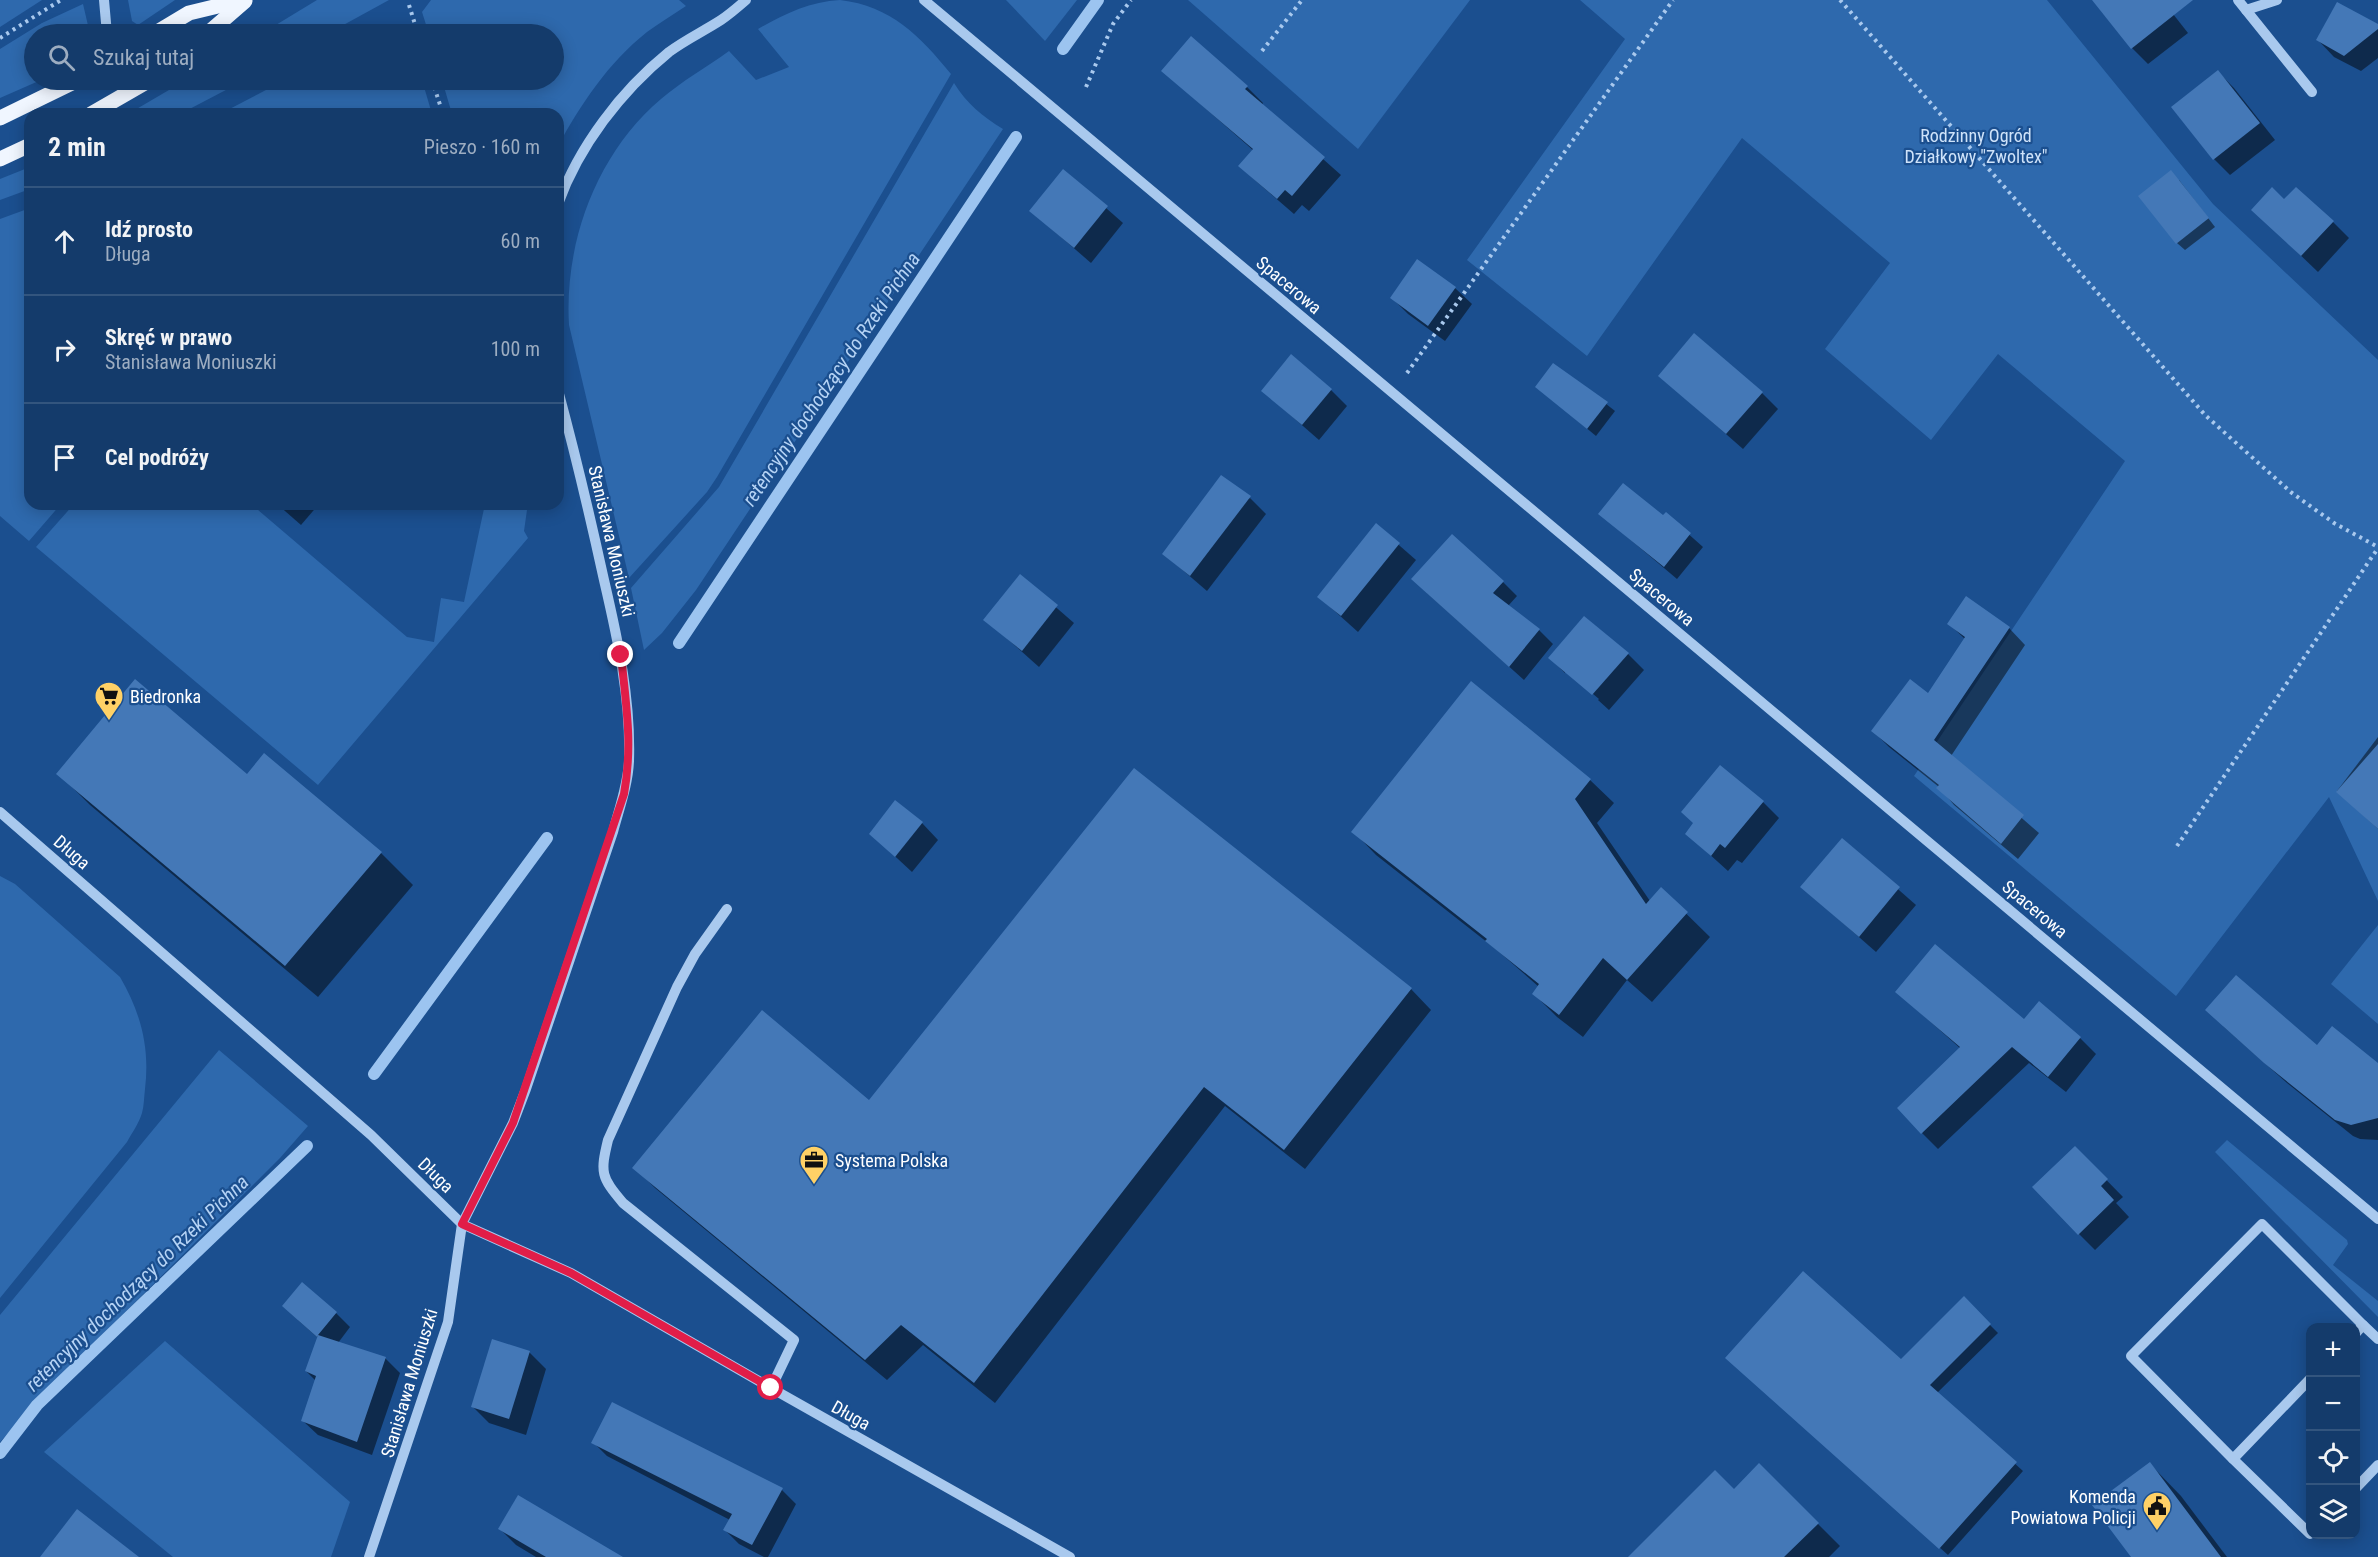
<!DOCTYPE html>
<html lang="pl">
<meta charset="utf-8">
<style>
body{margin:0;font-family:"Roboto Condensed",sans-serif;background:#214673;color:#f1f3f6}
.controls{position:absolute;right:18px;bottom:18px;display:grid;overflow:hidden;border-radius:12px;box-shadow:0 3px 15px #0003}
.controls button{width:54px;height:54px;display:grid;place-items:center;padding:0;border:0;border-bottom:2px solid #33557e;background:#143b6b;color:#f1f3f6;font:30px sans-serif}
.stop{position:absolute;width:18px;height:18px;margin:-14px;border:4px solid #e11d48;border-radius:50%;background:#fff}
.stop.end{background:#e11d48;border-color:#fff;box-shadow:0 2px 6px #0008}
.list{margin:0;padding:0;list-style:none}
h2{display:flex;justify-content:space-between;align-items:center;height:78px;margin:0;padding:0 24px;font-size:26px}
h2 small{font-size:20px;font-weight:400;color:#9dadc1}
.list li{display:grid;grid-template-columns:39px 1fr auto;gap:18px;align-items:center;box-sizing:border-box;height:108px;padding:0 24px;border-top:2px solid #33557e}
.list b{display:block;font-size:22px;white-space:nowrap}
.list p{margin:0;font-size:20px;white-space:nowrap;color:#9dadc1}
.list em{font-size:20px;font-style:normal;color:#9dadc1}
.icon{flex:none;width:33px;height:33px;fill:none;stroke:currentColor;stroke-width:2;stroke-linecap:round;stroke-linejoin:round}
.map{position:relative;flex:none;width:2378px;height:1557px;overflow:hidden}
.search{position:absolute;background:#143b6b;box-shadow:0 3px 15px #0003;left:24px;top:24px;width:540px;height:66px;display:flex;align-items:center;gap:15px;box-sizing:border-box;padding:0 21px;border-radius:33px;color:#9dadc1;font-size:22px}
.panel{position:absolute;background:#143b6b;box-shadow:0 3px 15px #0003;left:24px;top:108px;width:540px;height:402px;border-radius:18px}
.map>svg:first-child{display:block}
.green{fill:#2e69ad}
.shadow{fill:#0007}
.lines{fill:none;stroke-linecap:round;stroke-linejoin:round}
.stream{stroke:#9cc4f0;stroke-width:12}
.building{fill:#4478b7}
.path{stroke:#a9c9ee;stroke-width:4;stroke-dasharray:3 4.5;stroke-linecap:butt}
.minor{stroke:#a9c9ee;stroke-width:10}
.major{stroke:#f0f6ff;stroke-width:15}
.route{stroke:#e11d48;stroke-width:8}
.labels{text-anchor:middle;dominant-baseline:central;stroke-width:4.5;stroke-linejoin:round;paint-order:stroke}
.park-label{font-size:18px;fill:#cfe3fa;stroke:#1b4f8f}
.street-label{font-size:18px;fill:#fff;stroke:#1b4f8f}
.poi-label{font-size:18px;fill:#fff;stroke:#1b4f8f;text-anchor:start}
.water-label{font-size:20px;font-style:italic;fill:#b5d3f5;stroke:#1b4f8f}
</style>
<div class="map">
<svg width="2378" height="1557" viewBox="0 0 2378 1557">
<rect width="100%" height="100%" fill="#1b4f8f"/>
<g class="green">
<path d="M0,0H42L0,27Z"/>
<path d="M128,0H175L138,25L132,21Z"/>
<path d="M317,0H389L327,34H261Z"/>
<path d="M431,0H679L686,6C673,15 659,23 647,32C608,63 581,104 558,146V114H452L442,80H554V34H429L422,12Z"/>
<path d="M840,0C891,6 920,36 951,74L717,477L707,492L629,578L569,325C564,242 597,153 661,99C682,81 707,67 729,51L756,80L789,67L758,29C784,14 809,2 840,0Z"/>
<path d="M1006,0H1077L1045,41Z"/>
<path d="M1188,0H1470L1358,149Z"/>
<path d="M1580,0H2047L2213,204L2378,360V901L2329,797L2176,996L1914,776L2125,461L1998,354L1931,440L1825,349L1890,263L1742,138L1587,356L1467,260L1625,39Z"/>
<path d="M83,4L90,34H34V80H41L0,98V49L42,23Z"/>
<path d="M186,80H245L180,114H128Z"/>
<path d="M285,80H422L432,114H220Z"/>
<path d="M954,83C967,104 982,116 1003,129L696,590L662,633L644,650L631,588L719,487Z"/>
<path d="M30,167V189L0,200V179Z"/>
<path d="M30,208V504H61L29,541L0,516V219Z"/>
<path d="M74,504H251L407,637L434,642L441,598L464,602L485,504H523L527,510L524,531L528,538L318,785L36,547Z"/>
<path d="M0,876L15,884L120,977C141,1013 150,1048 145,1089C144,1097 144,1106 142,1113C139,1123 132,1133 127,1142L0,1298Z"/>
<path d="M2378,925V1024L2331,984Z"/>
<path d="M219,1050L308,1126L280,1158L50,1387L0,1442V1315Z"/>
<path d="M2227,1140L2347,1240L2348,1244L2333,1265L2378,1301V1317L2215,1152Z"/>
<path d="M165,1341L350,1502L331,1557H173L44,1452Z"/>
</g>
<g class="shadow">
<path d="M2104,0H2162L2188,33L2148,64L2132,48Z"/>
<path d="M2378,26V58L2361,71L2334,57L2318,40Z"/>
<path d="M1191,39L1247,87L1263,103L1262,105L1341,175L1309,211L1302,205L1294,214L1257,182L1240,166L1254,151L1163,71Z"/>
<path d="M2218,72L2234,88L2275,140L2230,175L2214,159Z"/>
<path d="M1064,171L1123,223L1091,263L1031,211Z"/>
<path d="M2179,180L2215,227L2185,250L2177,243Z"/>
<path d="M2284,202L2333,222L2349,238L2318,272L2270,226Z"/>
<path d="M1418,261L1455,288L1472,304L1445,341L1408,314L1392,298Z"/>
<path d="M1660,376L1762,393L1778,409L1743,449Z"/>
<path d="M1581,384L1615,411L1596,436L1537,387Z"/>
<path d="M1331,390L1347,406L1319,440L1263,391Z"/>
<path d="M1250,498L1266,514L1207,591L1164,554Z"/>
<path d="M277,504H319L301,525Z"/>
<path d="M1600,514L1663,517L1666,514L1703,547L1677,579Z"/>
<path d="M1376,525L1416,560L1358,632L1319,597Z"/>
<path d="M1020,576L1074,623L1039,667L985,619Z"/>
<path d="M1503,582L1517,596L1508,606L1539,630L1553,644L1524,680L1427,593Z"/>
<path d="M1949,624L2009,628L2025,645L1951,756L2039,833L2018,859L1954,805L1939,787L1889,747L1873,731L1929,695L1965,639Z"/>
<path d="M1628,654L1644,670L1609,710L1598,700L1599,699L1565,670V673L1550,658Z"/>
<path d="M1471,683L1590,780L1614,803L1597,823L1650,901L1661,889L1710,937L1652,1002L1627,980L1583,1037L1557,1017L1534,994L1539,987L1497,950L1376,855L1353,831Z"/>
<path d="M2378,737V829L2337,791Z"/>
<path d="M58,773L381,853L413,885L318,997L90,805Z"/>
<path d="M1763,802L1779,818L1742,863L1737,860L1728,871L1687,834Z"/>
<path d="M922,823L938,840L912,872L871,834Z"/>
<path d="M1842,840L1916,905L1876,952L1802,887Z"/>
<path d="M1411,989L1431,1010L1305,1169L1225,1106L995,1403L923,1345L887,1380L655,1188L634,1167L869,1102Z"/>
<path d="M1897,992L2024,1021L2080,1038L2096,1054L2066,1092L2029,1063L1938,1149L1922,1133L1961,1049Z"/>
<path d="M2223,1026L2317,1047L2378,1065V1140L2360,1139L2353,1136L2287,1083Z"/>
<path d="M2075,1148L2123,1197L2116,1203L2129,1217L2095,1250L2079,1234Z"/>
<path d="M1964,1299L1998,1333L1937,1393L2023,1471L1948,1555L1735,1365L1901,1361Z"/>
<path d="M336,1313L350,1327L338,1343L385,1358L400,1373L372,1455L318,1435L303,1421L316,1381L306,1371L318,1338L298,1320Z"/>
<path d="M529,1352L546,1369L526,1435L489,1423L473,1407Z"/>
<path d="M593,1442L782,1490L796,1504L768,1557H764L739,1544L725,1530L730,1520L607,1456Z"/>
<path d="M2150,1464L2181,1496L2227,1557H2133Z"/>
<path d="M1759,1465L1840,1546L1829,1557H1629L1734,1491Z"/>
<path d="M500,1529L620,1557H536L516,1545Z"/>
</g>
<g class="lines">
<g class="stream">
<path d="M1063,49L1098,0"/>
<path d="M679,643L1016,137"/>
<path d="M374,1074L547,838"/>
<path d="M0,1453L37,1405L307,1146"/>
</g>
</g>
<g class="building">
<path d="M2092,0H2193L2131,49Z"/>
<path d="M2337,2L2378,24V29L2344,56L2316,40Z"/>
<path d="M1191,36L1248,86L1245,89L1325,157L1292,196L1285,190L1277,199L1238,166L1253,149L1161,71Z"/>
<path d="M2218,70L2260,123L2213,160L2171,107Z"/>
<path d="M1063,169L1108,206L1074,248L1029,211Z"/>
<path d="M2171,170L2209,218L2176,244L2138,196Z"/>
<path d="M2272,187L2284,199L2296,187L2334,221L2301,256L2251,210Z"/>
<path d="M1417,259L1456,287L1428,326L1390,298Z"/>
<path d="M1694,333L1763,392L1726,434L1658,376Z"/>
<path d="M1291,354L1332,389L1302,425L1261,391Z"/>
<path d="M1553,363L1608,402L1587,429L1535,387Z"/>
<path d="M1221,475L1251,496L1190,576L1162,554Z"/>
<path d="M1623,483L1663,515L1666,512L1691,533L1664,567L1598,514Z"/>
<path d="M1376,523L1400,543L1341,616L1317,597Z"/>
<path d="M1452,534L1504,581L1493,593L1540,629L1509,667L1411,579Z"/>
<path d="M1020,574L1058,605L1022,651L983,620Z"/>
<path d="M1966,596L2010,627L1934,740L2024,815L2001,844L1936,788L1939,785L1871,731L1910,679L1928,693L1965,637L1947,624Z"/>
<path d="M1584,616L1629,653L1592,695L1548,658Z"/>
<path d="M135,679L247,774L264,753L382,852L285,966L56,774Z"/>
<path d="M1471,681L1591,779L1575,799L1646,904L1661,887L1688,912L1627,980L1603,958L1559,1015L1532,994L1539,984L1485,941L1487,939L1351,832Z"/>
<path d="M2378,744V829L2336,792Z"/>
<path d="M1720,765L1764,801L1725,848L1720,844L1711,856L1685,834L1693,823L1681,812Z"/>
<path d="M1134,768L1412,988L1284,1150L1204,1087L974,1383L901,1325L865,1360L632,1168L762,1010L869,1100Z"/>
<path d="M895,800L923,822L895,857L869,834Z"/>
<path d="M1842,838L1900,887L1859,937L1800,887Z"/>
<path d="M1935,944L2024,1019L2039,1001L2081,1037L2048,1077L2012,1047L1921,1134L1897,1108L1960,1047L1895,992Z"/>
<path d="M2236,975L2317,1045L2332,1026L2378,1063V1118L2351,1125L2335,1120L2264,1063L2205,1010Z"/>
<path d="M2075,1146L2108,1179L2101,1186L2114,1200L2078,1235L2032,1187Z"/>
<path d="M1803,1271L1901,1359L1964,1296L1991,1324L1930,1385L2017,1462L1939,1549L1725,1358Z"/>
<path d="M302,1282L337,1312L318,1335L386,1357L357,1442L301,1421L316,1376L305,1371L318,1335L317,1337L282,1306Z"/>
<path d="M492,1339L530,1351L509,1419L471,1407Z"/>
<path d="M612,1402L783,1488L752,1545L723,1530L732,1514L591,1443Z"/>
<path d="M2150,1462L2221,1557H2131L2092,1505Z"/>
<path d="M1759,1463L1819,1523L1784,1557H1628L1715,1470L1734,1489Z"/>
<path d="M518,1495L623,1557H546L498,1529Z"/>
<path d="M77,1509L139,1557H40Z"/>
</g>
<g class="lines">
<g class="path">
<path d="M1840,0L2206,416L2292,493L2334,523L2378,547"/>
<path d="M409,5L418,34"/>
<path d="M0,38L61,0"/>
<path d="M1262,51L1302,0"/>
<path d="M432,80L443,114"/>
<path d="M1086,87L1113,24L1131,0"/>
<path d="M1407,373L1673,0"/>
<path d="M2177,846L2378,548"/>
</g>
<g class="minor">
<path d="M104,0L107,34"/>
<path d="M924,0L2378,1219"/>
<path d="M2238,0L2312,92"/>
<path d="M2246,10L2277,0"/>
<path d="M558,204C579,146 621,91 669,52C685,40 704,31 721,20C730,14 738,7 746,0"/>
<path d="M0,812L371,1135L462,1224L571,1273L771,1388L1070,1557"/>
<path d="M727,909L695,954L677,987L608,1140C600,1173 601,1177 623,1203L794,1340L771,1388"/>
<path d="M2356,1333L2363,1325L2378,1339"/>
<path d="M2310,1379L2233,1459L2310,1534"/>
<path d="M2233,1459L2131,1356L2262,1224L2363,1325"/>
<path d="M2356,1488L2378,1465"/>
<path d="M369,1557L448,1322L462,1224L513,1123L526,1089L613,832C619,809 628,785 629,761C631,700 618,640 604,580C590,516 575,453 558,390"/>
</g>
<g class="major">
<path d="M154,34L189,13L243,0"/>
<path d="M207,34L245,1"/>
<path d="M91,114L150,80"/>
<path d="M0,118L78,80"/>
<path d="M0,159L30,145"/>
</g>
</g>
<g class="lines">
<path class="route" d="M621,655C626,705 633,744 624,794L513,1123L462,1224L571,1273L771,1388"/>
</g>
<defs>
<g id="supermarket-pin" transform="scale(1.5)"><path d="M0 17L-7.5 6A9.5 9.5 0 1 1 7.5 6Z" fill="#ffd166" stroke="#1b4f8f"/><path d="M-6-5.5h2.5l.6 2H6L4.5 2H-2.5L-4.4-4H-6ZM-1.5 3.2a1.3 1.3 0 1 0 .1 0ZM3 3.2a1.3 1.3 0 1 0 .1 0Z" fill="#111"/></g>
<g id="office-pin" transform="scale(1.5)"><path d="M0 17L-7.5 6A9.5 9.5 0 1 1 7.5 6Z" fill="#ffd166" stroke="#1b4f8f"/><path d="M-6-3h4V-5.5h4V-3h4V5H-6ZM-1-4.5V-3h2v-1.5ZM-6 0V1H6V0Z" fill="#111"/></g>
<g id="civic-pin" transform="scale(1.5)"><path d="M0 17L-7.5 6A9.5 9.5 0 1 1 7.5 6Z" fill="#ffd166" stroke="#1b4f8f"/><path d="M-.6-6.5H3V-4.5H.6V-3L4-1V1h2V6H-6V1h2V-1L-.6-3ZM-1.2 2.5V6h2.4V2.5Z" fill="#111"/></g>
</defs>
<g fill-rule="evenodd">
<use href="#supermarket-pin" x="109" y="696"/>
<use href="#office-pin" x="814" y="1160"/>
<use href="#civic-pin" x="2157" y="1506"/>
</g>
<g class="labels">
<g class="park-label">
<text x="1976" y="135">Rodzinny Ogród<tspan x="1976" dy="21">Działkowy "Zwoltex"</tspan></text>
</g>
<g class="street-label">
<text transform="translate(1289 285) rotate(40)">Spacerowa</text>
<text transform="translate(612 541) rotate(77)">Stanisława Moniuszki</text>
<text transform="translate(1662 597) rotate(40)">Spacerowa</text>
<text transform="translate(72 852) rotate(41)">Długa</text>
<text transform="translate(2035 909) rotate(40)">Spacerowa</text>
<text transform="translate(436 1175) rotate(44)">Długa</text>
<text transform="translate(409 1383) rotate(-73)">Stanisława Moniuszki</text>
<text transform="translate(851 1415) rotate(29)">Długa</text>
</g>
<g class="poi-label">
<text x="130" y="696">Biedronka</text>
<text x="835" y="1160">Systema Polska</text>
<text x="2136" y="1496" text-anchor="end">Komenda<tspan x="2136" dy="21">Powiatowa Policji</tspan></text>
</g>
<g class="water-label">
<text transform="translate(831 379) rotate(-56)">retencyjny dochodzący do Rzeki Pichna</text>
<text transform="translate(137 1283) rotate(-44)">retencyjny dochodzący do Rzeki Pichna</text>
</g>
</g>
</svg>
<div class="controls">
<button>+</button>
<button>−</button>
<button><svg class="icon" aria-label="locate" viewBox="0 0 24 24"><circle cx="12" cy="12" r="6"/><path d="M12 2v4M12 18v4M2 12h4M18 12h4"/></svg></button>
<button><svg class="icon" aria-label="layers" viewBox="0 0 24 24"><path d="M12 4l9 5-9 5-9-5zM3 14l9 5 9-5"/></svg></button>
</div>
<div class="stop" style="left:771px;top:1388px"></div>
<div class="stop end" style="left:621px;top:655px"></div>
<div class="search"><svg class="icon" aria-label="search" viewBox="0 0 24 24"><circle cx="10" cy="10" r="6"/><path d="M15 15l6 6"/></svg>Szukaj tutaj</div>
<section class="panel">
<h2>2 min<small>Pieszo · 160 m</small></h2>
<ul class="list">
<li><svg class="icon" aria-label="ahead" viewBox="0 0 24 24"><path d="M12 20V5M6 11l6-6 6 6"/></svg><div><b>Idź prosto</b><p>Długa</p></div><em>60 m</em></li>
<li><svg class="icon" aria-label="right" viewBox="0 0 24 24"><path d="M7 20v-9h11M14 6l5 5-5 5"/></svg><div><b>Skręć w prawo</b><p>Stanisława Moniuszki</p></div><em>100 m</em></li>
<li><svg class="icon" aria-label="arrive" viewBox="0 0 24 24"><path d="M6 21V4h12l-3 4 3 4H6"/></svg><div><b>Cel podróży</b></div></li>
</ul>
</section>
</div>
